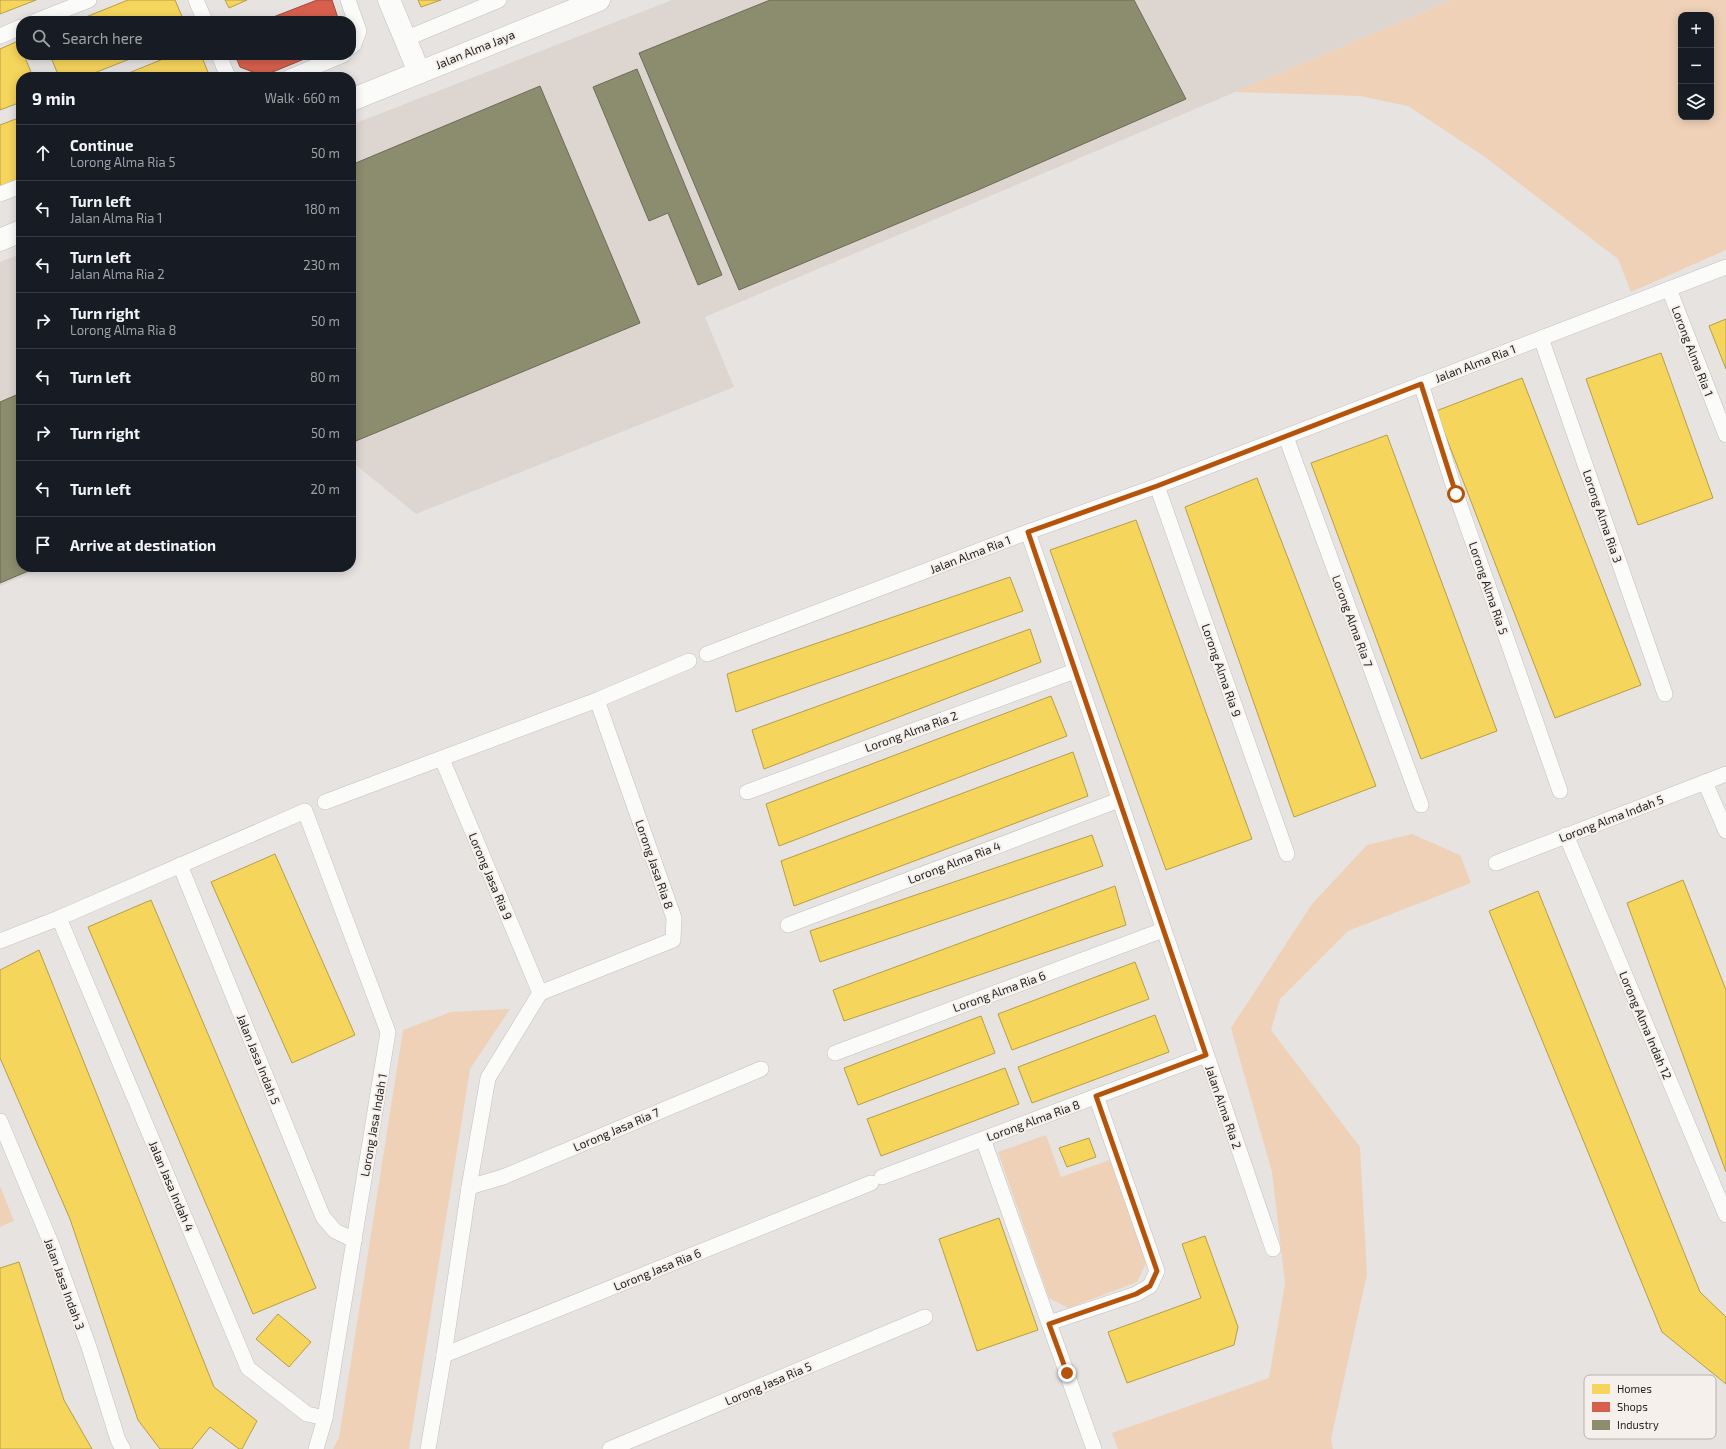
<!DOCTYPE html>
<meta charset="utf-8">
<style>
body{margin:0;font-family:"Exo 2",sans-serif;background:#20242c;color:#f1f3f6}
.controls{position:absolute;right:12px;top:12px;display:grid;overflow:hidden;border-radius:8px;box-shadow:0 2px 10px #0003}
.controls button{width:36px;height:36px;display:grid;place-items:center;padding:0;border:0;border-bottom:1px solid #363941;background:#171b24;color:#f1f3f6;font:20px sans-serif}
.stop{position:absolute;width:12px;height:12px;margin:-9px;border:3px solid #b45309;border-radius:50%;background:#fff}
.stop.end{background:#b45309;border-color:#fff;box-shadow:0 1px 4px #0008}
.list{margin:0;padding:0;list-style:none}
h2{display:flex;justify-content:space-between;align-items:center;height:52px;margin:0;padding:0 16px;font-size:17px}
h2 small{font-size:13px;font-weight:400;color:#9ea1a6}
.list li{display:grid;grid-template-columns:26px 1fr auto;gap:12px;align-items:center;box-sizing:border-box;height:56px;padding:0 16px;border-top:1px solid #363941}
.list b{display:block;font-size:15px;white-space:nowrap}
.list p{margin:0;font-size:13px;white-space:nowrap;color:#9ea1a6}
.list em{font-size:13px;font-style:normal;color:#9ea1a6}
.icon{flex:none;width:22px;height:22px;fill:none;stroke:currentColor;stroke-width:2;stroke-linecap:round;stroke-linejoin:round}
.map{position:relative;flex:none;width:1726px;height:1449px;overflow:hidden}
.search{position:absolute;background:#171b24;box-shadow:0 2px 10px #0003;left:16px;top:16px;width:340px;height:44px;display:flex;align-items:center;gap:10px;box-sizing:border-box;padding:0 14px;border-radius:16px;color:#9ea1a6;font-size:15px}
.panel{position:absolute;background:#171b24;box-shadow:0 2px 10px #0003;left:16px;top:72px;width:340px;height:500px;border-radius:16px}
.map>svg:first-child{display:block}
.built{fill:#ddd6d0}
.green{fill:#efd1b8;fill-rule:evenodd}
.homes{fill:#f6d55c;stroke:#b69e49}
.shops{fill:#d6604d;stroke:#a04c3f}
.industry{fill:#8c8c6e;stroke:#6c6b56}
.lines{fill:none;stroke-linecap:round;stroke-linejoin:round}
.street-casing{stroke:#c2c0be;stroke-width:16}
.secondary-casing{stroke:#c2c0be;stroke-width:23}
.street{stroke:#fbfbfa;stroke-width:15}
.secondary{stroke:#fbfbfa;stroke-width:22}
.route{stroke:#b45309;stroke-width:5}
.labels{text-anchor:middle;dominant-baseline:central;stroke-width:4;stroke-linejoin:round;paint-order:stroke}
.street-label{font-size:12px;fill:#211f1d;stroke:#f6f0ec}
.key{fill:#f6f0ec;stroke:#b6b1ae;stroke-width:1}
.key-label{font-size:11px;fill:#211f1d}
</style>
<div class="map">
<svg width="1726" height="1449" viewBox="0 0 1726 1449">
<rect width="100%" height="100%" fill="#e6e3e1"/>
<g class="built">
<path d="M672,0H1452L705,317L734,387L416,514L351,461V125Z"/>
<path d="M21,254V567H47L0,586V262Z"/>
</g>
<g class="green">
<path d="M1452,0H1726V250L1631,292L1618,259L1485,157L1408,106L1360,96L1235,92ZM1681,15H1711V117H1681Z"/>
<path d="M1412,834L1460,855L1471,883L1348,931L1280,999L1271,1030L1360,1147L1367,1274L1331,1439L1333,1449H1118L1112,1433L1269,1378L1285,1283L1272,1172L1231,1028L1312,904L1367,845Z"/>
<path d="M510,1009L470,1069L409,1449H333L339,1438L403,1030L451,1012Z"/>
<path d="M1046,1135L1061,1177L1110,1160L1146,1263L1137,1282L1068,1308L1049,1298L998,1152Z"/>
<path d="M0,1186L14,1221L0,1227Z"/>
</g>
<g class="homes">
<path d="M0,0H36L0,14Z"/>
<path d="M128,0H175L184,21H76Z"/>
<path d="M225,0H247L229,8Z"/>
<path d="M418,0H441L421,7Z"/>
<path d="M18,41L21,48V55H24L33,77H21V102L0,110V49Z"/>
<path d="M50,55H140L84,77H59Z"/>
<path d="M173,55H201L210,77H119Z"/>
<path d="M21,117V178L0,187V125Z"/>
<path d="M1726,319V369L1709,326Z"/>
<path d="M1661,353L1713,498L1638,525L1586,379Z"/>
<path d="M1522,378L1641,685L1555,718L1436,411Z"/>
<path d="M1387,435L1497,731L1421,759L1311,463Z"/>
<path d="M1257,478L1376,786L1294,817L1185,507Z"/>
<path d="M1136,520L1252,839L1166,870L1050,550Z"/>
<path d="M1010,577L1023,611L736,712L727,674Z"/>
<path d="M1030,629L1041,662L764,769L752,730Z"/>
<path d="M1051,696L1067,736L779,846L766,804Z"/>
<path d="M1073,752L1088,796L794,906L781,861Z"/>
<path d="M1092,835L1103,866L820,962L810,931Z"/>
<path d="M275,854L355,1035L292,1063L211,882Z"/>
<path d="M1683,880L1726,990V1172L1627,903Z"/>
<path d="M1115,886L1126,925L844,1021L833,990Z"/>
<path d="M1538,891L1700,1292L1726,1317V1384L1662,1332L1489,911Z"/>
<path d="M151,900L316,1288L253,1314L88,927Z"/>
<path d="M39,950L214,1387L257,1421L242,1449H239L210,1427L192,1449H160L138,1420L70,1219L0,1058V970Z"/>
<path d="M1135,962L1149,999L1012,1050L998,1014Z"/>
<path d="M1155,1015L1169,1052L1032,1103L1018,1067Z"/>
<path d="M981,1016L995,1053L858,1105L844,1068Z"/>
<path d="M1005,1068L1019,1104L881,1156L867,1119Z"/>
<path d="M1089,1138L1096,1157L1067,1167L1059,1148Z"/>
<path d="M999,1218L1038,1330L977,1351L939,1239Z"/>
<path d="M1205,1236L1238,1327L1234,1345L1127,1383L1108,1332L1201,1298L1182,1244Z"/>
<path d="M19,1262L64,1400L92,1449H0V1268Z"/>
<path d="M278,1314L311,1342L289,1367L256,1339Z"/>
</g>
<g class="shops">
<path d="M317,0H332L339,21H263Z"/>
<path d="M235,55H314L263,76L240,67Z"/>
</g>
<g class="industry">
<path d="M770,0H1134L1186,99L978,190L739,290L639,53Z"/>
<path d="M637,69L722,275L698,285L668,213L649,221L593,87Z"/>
<path d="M540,86L640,323L351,443V165Z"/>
<path d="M21,393V567H38L0,583V402Z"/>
</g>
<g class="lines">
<g class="street-casing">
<g id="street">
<path d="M196,0L205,21"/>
<path d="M348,0L359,31L354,44L351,47"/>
<path d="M36,21L89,0"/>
<path d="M0,36L21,27"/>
<path d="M405,39L499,0"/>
<path d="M219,55L228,77"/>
<path d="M290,77L343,55"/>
<path d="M0,194L21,186"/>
<path d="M1669,289L1726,435"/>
<path d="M1541,338L1665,694"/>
<path d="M1421,384L1456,494L1560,791"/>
<path d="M1286,437L1421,805"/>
<path d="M1157,486L1287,854"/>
<path d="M1028,532L1273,1249"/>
<path d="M707,654L1028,532L1157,486L1726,267"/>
<path d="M442,759L540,993"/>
<path d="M1705,782L1726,831"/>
<path d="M747,792L1075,671"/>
<path d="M325,802L597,700L689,661"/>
<path d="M1566,835L1726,1215"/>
<path d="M1496,863L1726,774"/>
<path d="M180,865L323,1217L335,1231L354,1240"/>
<path d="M59,918L248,1368L307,1414L325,1418"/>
<path d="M788,925L1119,800"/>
<path d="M0,941L59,918L305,811L388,1032L325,1418L316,1449"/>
<path d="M540,993L673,940L674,918L597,700"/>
<path d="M835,1053L1163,930"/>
<path d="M0,1121L53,1248L89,1347L118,1440L123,1449"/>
<path d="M983,1139L1094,1449"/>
<path d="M882,1177L1206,1055"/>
<path d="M469,1187L503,1177L761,1069"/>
<path d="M1049,1323L1136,1294L1150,1286L1157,1271L1096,1096"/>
<path d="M444,1355L871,1183"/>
<path d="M428,1449L444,1355L469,1187L488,1078L540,993"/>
<path d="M610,1449L925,1317"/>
</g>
</g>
<g class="secondary-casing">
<g id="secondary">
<path d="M389,0L419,72"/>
<path d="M351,100L599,0"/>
<path d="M0,240L21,231"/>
</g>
</g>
<use href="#street" class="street"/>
<use href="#secondary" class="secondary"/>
</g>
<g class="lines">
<path class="route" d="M1067,1373L1049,1324L1136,1294L1150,1286L1157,1271L1096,1096L1206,1055L1028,532L1157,486L1421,384L1456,494"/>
</g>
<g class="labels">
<g class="street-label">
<text transform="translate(475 49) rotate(-22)">Jalan Alma Jaya</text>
<text transform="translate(1693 351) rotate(69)">Lorong Alma Ria 1</text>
<text transform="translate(1475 363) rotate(-21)">Jalan Alma Ria 1</text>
<text transform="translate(1603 516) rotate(71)">Lorong Alma Ria 3</text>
<text transform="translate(970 554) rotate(-21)">Jalan Alma Ria 1</text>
<text transform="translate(1489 588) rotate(71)">Lorong Alma Ria 5</text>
<text transform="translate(1353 621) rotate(70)">Lorong Alma Ria 7</text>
<text transform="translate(1222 670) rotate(71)">Lorong Alma Ria 9</text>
<text transform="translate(911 731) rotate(-20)">Lorong Alma Ria 2</text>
<text transform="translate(1611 818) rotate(-21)">Lorong Alma Indah 5</text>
<text transform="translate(954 862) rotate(-21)">Lorong Alma Ria 4</text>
<text transform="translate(655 864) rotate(71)">Lorong Jasa Ria 8</text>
<text transform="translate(491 876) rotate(67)">Lorong Jasa Ria 9</text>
<text transform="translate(999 991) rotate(-20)">Lorong Alma Ria 6</text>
<text transform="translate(1646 1025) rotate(67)">Lorong Alma Indah 12</text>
<text transform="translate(259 1059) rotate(68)">Jalan Jasa Indah 5</text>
<text transform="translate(1224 1107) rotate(71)">Jalan Alma Ria 2</text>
<text transform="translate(1033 1120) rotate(-20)">Lorong Alma Ria 8</text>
<text transform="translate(373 1125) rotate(-80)">Lorong Jasa Indah 1</text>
<text transform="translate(616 1129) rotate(-23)">Lorong Jasa Ria 7</text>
<text transform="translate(172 1186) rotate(67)">Jalan Jasa Indah 4</text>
<text transform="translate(657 1269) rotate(-22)">Lorong Jasa Ria 6</text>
<text transform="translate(65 1284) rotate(70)">Jalan Jasa Indah 3</text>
<text transform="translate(768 1383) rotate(-23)">Lorong Jasa Ria 5</text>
</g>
</g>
<rect x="1584" y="1375" width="132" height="64" rx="6" class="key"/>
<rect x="1592" y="1384" width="18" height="10" fill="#f6d55c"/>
<rect x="1592" y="1402" width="18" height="10" fill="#d6604d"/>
<rect x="1592" y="1420" width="18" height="10" fill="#8c8c6e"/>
<g class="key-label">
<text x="1617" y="1393">Homes</text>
<text x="1617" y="1411">Shops</text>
<text x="1617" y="1429">Industry</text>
</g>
</svg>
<div class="controls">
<button>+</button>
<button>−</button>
<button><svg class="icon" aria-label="layers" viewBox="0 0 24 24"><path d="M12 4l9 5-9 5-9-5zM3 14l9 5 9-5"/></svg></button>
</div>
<div class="stop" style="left:1456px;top:494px"></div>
<div class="stop end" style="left:1067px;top:1373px"></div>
<div class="search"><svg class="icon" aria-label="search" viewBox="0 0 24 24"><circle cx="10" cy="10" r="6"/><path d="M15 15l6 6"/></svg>Search here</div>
<section class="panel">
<h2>9 min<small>Walk · 660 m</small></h2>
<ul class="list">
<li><svg class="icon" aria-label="ahead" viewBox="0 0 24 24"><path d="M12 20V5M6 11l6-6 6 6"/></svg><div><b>Continue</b><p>Lorong Alma Ria 5</p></div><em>50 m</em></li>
<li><svg class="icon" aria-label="left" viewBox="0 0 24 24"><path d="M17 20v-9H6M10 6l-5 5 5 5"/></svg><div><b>Turn left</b><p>Jalan Alma Ria 1</p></div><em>180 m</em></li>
<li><svg class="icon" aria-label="left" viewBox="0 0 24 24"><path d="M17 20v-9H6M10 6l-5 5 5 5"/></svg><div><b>Turn left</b><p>Jalan Alma Ria 2</p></div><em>230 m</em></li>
<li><svg class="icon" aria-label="right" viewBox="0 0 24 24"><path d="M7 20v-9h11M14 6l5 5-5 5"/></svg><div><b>Turn right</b><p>Lorong Alma Ria 8</p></div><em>50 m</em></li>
<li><svg class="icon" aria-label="left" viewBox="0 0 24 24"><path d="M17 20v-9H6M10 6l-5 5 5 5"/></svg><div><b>Turn left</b></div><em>80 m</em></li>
<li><svg class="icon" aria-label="right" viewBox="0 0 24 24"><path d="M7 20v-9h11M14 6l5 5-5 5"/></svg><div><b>Turn right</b></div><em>50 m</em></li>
<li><svg class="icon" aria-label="left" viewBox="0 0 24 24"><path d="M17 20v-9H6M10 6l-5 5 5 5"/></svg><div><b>Turn left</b></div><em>20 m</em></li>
<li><svg class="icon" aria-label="arrive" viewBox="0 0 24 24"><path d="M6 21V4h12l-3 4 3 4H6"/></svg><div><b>Arrive at destination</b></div></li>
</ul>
</section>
</div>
